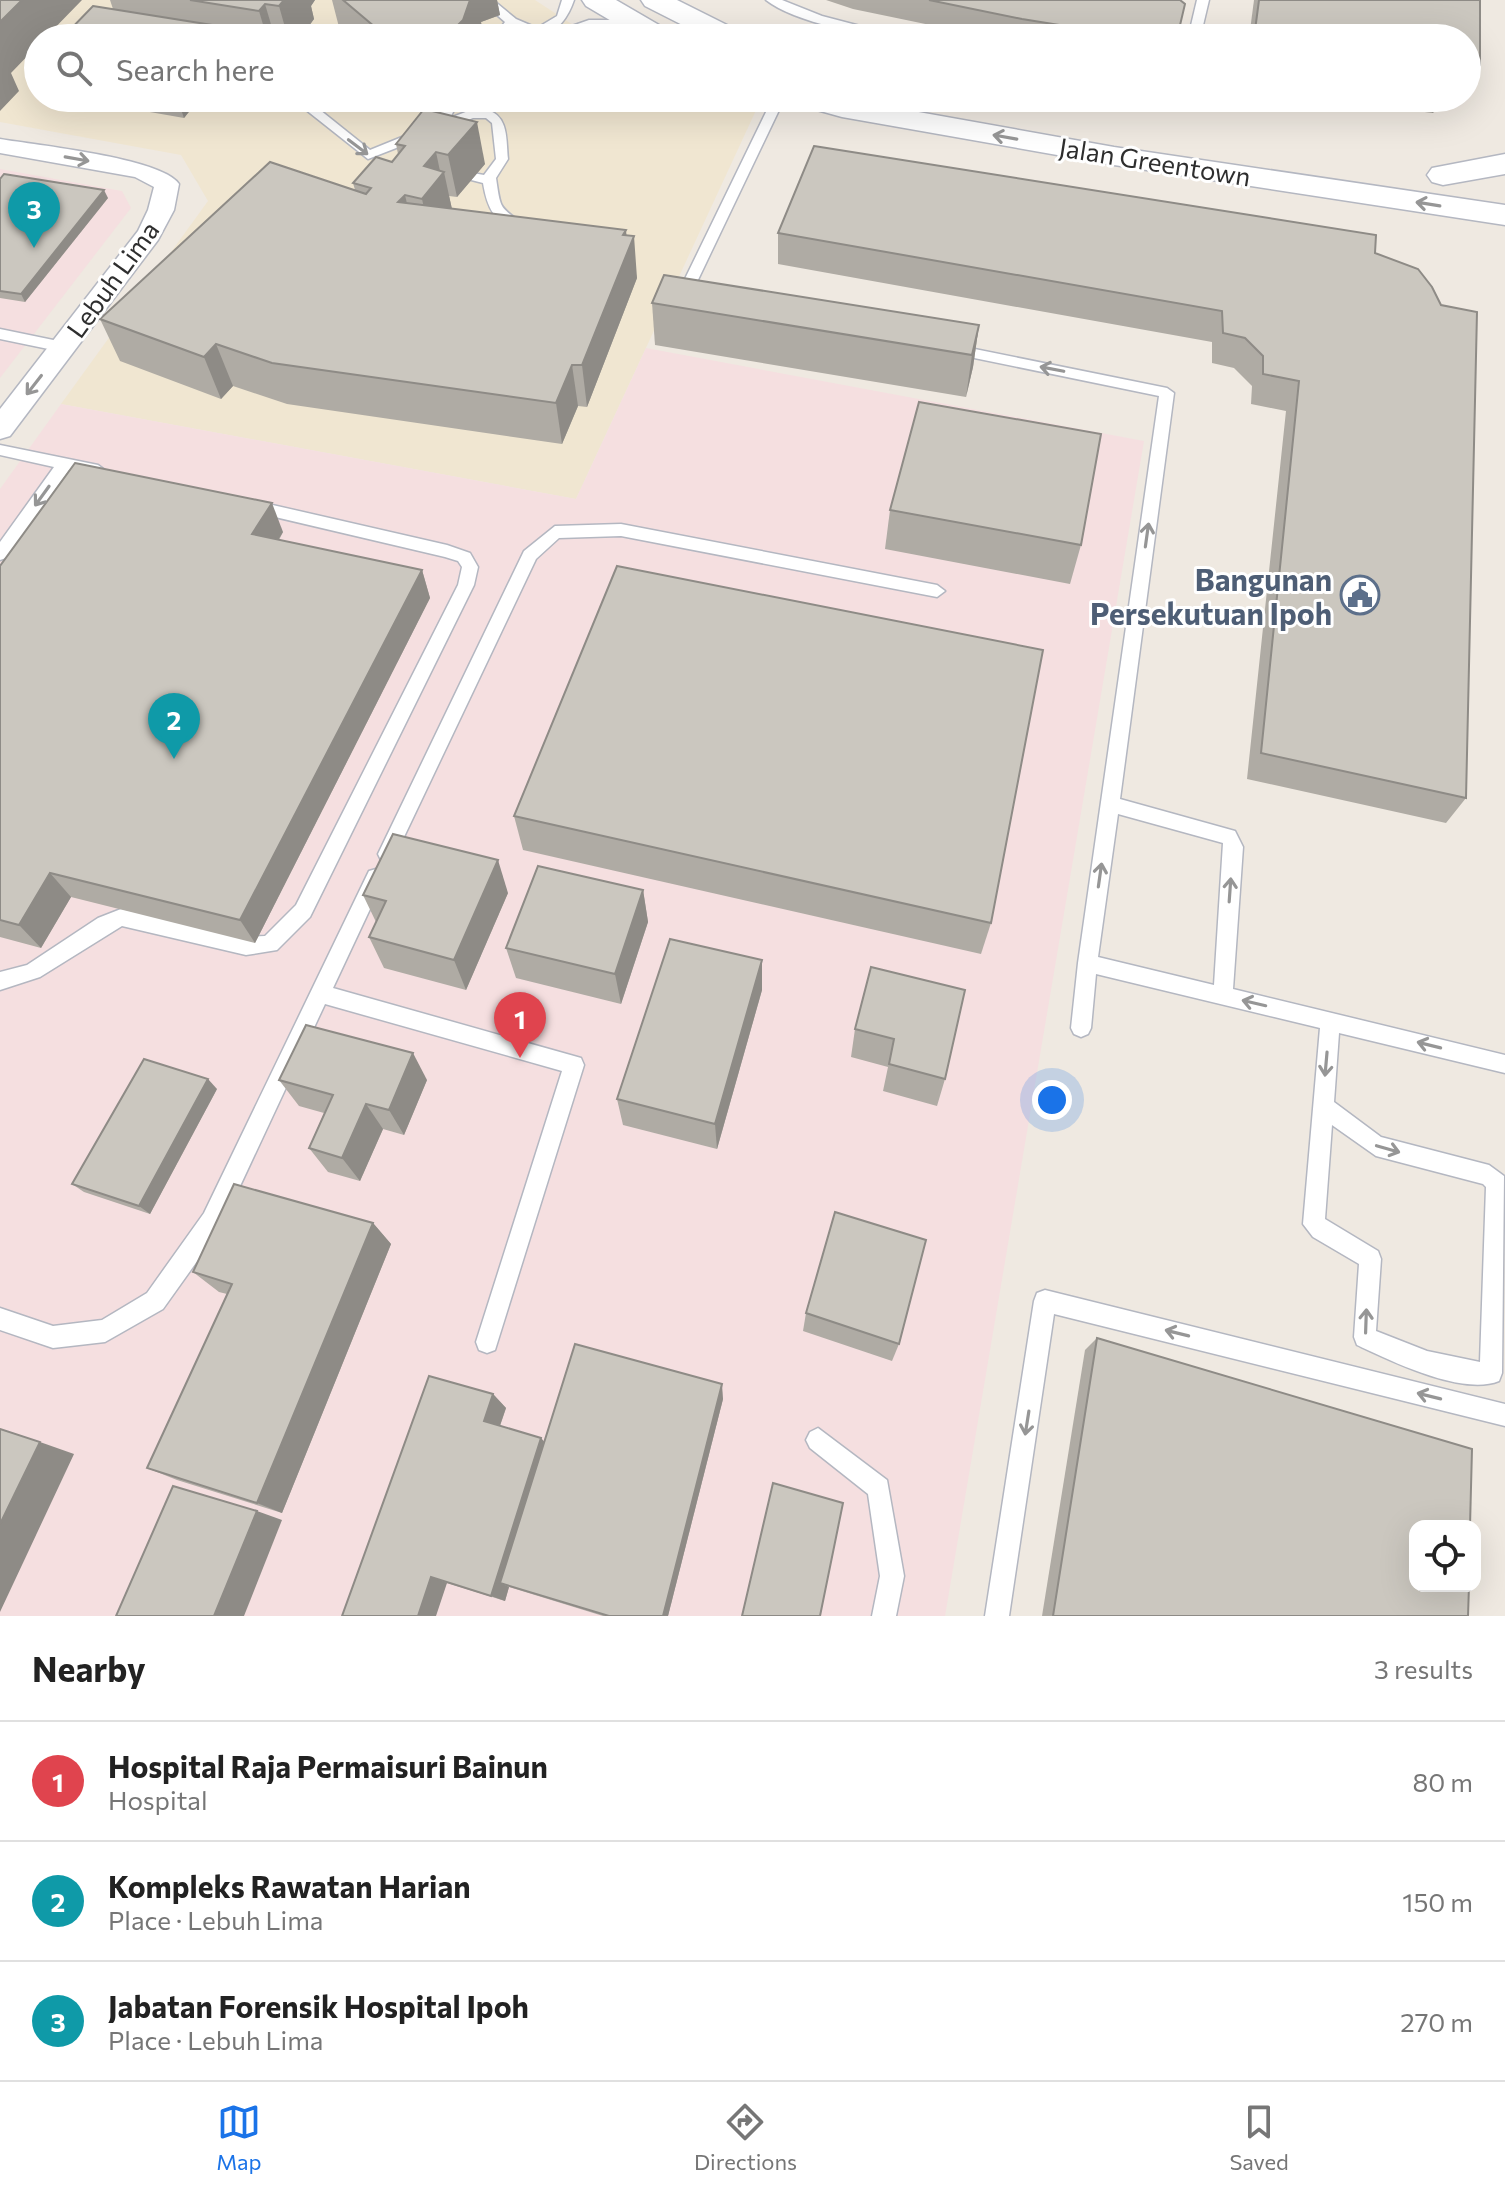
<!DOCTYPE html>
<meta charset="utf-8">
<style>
body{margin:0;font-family:Commissioner,sans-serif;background:#f2f2f2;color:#222}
.controls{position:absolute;right:24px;bottom:24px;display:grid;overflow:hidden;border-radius:16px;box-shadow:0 8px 32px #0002}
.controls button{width:72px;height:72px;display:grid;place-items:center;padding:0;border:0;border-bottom:2px solid #e0e0e0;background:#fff;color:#222;font:40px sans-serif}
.you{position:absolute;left:1052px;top:1100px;width:28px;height:28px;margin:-20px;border:6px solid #fff;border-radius:50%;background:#1a73e8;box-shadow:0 0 0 12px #1a73e833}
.badge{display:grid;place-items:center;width:52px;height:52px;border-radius:50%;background:#1a73e8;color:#fff;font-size:26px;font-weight:700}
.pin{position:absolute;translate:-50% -66px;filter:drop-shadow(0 2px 4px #0008)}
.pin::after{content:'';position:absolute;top:42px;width:28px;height:24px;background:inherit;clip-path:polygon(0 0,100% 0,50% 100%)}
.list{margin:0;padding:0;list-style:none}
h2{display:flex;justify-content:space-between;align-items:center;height:104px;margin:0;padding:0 32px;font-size:34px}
h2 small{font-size:26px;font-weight:400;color:#767676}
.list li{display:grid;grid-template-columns:52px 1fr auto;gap:24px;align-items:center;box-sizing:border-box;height:120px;padding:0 32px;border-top:2px solid #e0e0e0}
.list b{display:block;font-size:30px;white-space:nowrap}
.list p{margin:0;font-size:26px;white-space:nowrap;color:#767676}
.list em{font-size:26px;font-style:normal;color:#767676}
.icon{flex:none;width:44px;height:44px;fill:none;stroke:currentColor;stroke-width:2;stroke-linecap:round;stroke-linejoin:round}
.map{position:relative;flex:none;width:1505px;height:1616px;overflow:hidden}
.search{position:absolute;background:#fff;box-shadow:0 8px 32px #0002;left:24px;right:24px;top:24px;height:88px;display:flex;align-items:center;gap:20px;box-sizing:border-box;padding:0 28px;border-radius:44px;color:#767676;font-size:30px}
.sheet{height:464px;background:#fff}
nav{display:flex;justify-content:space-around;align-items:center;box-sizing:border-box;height:112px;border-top:2px solid #e0e0e0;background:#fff;font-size:22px;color:#767676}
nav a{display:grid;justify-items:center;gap:4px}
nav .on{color:#1a73e8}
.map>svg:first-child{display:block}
.education{fill:#f0e6d1}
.medical{fill:#f5dfe0}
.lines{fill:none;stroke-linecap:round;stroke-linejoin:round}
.lane-casing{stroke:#b4b7c1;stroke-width:3}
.street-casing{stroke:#b4b7c1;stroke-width:3}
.secondary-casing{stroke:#b4b7c1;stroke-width:3}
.lane{fill:#fff;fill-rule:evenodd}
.street{fill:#fff;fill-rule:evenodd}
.secondary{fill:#fff;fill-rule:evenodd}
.wall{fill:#afaba4}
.shaded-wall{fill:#8e8b86}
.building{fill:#cbc7bf;stroke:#8e8b86;stroke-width:2}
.oneway{stroke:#969696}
.labels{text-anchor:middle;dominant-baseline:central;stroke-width:6;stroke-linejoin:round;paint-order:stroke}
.far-street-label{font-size:26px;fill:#2e2e2e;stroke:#fff}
.service-label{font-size:30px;font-weight:bold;fill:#4e5e75;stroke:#fff;text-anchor:end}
</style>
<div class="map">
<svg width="1505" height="1616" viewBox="0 0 1505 1616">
<rect width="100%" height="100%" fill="#efe9e1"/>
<path class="education" d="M0,0H535L593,38H38V98H732L758,106L576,499L61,404L208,201L181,155L0,122Z"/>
<g class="medical">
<path d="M0,169L122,191L131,208L0,378Z"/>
<path d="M646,348L1144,441L945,1616H0V489L61,404L576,499Z"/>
</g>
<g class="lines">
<g class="lane-casing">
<g id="lane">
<path d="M480,0H493L516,19L537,28L557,16L562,0H574C569,15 558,34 539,35C531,36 521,29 514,26L505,38H493L505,22Z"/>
<path d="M766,0H782L822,16L906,38C870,38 794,22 766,0Z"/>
<path d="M1197,0H1209L1200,38H1188Z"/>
<path d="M589,20H636L642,24L636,28H590L556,38H538Z"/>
<path d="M291,98H305L370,150L434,124L448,98H460L450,118L476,108L481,98H493L487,110C509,116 506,140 508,159L496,178C501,213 500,205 525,226L518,230C494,223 487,207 483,183L444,173L450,169L484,175L496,159L492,123L486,118H473L368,159Z"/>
<path d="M768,98H780V108L696,284L706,296L704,299H694L682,285L768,108Z"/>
<path d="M0,329L63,342L70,347L63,352L0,339Z"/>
<path d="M950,344L1167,388L1174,393L1120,799L1235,831L1243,847L1233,989L1505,1055V1073L1339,1033L1334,1102L1381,1137L1489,1165L1504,1176L1502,1373L1499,1381C1462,1396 1391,1361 1357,1345L1354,1337L1359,1264L1313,1237L1303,1224L1320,1028L1096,974L1091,1028L1088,1034L1081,1037L1074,1034L1071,1028L1078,963L1159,396L945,352L943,349ZM1118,814L1223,843L1214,985L1098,957ZM1332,1125L1376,1156L1483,1184L1486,1187L1480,1362L1427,1351L1376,1331L1381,1259L1378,1251L1325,1219Z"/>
<path d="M0,445L98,465L106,471L98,477L69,470L6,558L0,560V542L54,467L0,455Z"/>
<path d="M251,500L447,545L470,553L478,567L474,585L310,917L277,950L246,955L122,926L40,977L0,990V972L27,965L98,918L121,909L246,937L265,936L296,905L458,585L462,567L458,561L445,557L245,510L243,506L245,502Z"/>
<path d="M621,524L937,585L945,591L937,597L621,536L559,538L536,559L393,860L387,862L381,860L378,854L524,551L555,526Z"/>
<path d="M376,869L383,871L385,877L333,988L574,1056L581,1058L584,1065L495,1350L487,1353L479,1350L476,1342L562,1071L325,1004L220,1229L163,1309L105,1342L53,1348L0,1330V1308L53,1326L102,1320L147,1293L204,1213L369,871Z"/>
<path d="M1045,1290L1505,1404V1426L1054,1314L1009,1616H985L1034,1301L1037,1293Z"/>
<path d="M818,1428L887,1480L904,1576L896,1616H872L880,1576L868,1494L810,1448L806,1440L810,1432Z"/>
</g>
</g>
<g class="street-casing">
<path id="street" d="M0,139C35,145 162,158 179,184L174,210L158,240L10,436L0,439V409L138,231L148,210L154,187L135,177L0,153Z"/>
</g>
<g class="secondary-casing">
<g id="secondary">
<path d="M582,0H616L671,32L676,38H640L586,6Z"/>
<path d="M641,0H677L741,32L746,38H708L645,6Z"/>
<path d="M791,98H840L1114,147L1505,205V225L1114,165L842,117L795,104Z"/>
<path d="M1505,154V174L1443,185L1432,182L1427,175L1432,168Z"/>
</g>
</g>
<use href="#lane" class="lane"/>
<use href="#street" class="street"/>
<use href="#secondary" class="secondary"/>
</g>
<g class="wall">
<path d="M110,0H315L311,6L314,19L300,38H62L113,9Z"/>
<path d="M332,0H497L500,15L481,22L482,28L479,38H348L340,31Z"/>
<path d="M826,0H1180L1177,38H993L853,9Z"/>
<path d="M1254,0H1480L1467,38H1249Z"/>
<path d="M70,98H200L184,118Z"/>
<path d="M1322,98H1463L1432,113Z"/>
<path d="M424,109L485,164L457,197L449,196L452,209L626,236L637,278L587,407L578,406L562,444L287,404L233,386L221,399L120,361L100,319L355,190L353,183L392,162L398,154L396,144Z"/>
<path d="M0,179L108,198L25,302L0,298Z"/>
<path d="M778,233L1375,253L1466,798L1446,823L1247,779L1286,411L1251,404L1252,386L1234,368L1212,363V342L778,264Z"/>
<path d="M652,303L979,325L973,367L966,397L655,345Z"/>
<path d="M890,510L1081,545L1070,584L885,549Z"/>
<path d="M283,532L279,540L422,570L430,598L255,943L71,897L41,948L0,937V566Z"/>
<path d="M514,816L991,923L981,954L523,850Z"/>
<path d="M643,890L648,922L621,1004L516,978L506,948Z"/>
<path d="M508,893L466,990L384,968L369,937L376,922L363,895Z"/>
<path d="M762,960V990L717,1149L623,1125L617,1099Z"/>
<path d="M871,967L945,1079L937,1106L883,1091L888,1067L851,1057L855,1029Z"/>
<path d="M279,1080H427L404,1135L383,1129L360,1181L328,1172L309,1148L324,1113L299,1106Z"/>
<path d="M217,1089L150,1214L84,1192L72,1184Z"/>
<path d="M373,1223L391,1244L282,1513L177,1480L147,1468L227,1294L219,1292L193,1272Z"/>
<path d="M806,1313L899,1344L892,1361L803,1331Z"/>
<path d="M1097,1338L1468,1616H1042L1085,1350Z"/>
<path d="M493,1394L506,1408L500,1426L541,1438L544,1442L723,1399L668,1616H603L509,1587L505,1601L447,1583L342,1616Z"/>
</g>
<g class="shaded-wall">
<path d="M22,0H82L45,38H38V45L11,73L19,91L0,111V22Z"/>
<path d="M284,0H315L311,6L314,19L300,38H288L279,6Z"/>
<path d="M470,0H497L500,15L481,22L482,28L479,38H443L442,33Z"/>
<path d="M265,4L275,38H267L259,11Z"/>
<path d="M212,25L216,38H200Z"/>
<path d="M424,27L426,38H396Z"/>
<path d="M1480,65L1467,95V71Z"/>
<path d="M177,98H200L184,118Z"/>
<path d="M1438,98H1463L1432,113Z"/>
<path d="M477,122L485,164L457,197L448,155Z"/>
<path d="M436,152L441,176L444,172L453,214L431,241L422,199L424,166Z"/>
<path d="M104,190L108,198L25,302L21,294Z"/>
<path d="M405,195L415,238L398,202Z"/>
<path d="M626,230L628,251L634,236L637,278L587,407L582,365L623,235Z"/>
<path d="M979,325L973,367L966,397L972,355Z"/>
<path d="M216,344L233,386L221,399L204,357Z"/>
<path d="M572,365L578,406L562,444L556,403Z"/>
<path d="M272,503L283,532L264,563L252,534Z"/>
<path d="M422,570L430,598L255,943L240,920Z"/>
<path d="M498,860L508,893L466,990L454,960Z"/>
<path d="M50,873L71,897L41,948L19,925Z"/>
<path d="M643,890L648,922L621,1004L615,974Z"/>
<path d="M762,960V990L717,1149L715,1124Z"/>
<path d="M413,1053L427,1080L404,1135L389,1110Z"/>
<path d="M208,1079L217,1089L150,1214L139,1206Z"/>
<path d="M366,1104L383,1129L360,1181L342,1158Z"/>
<path d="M373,1223L391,1244L282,1513L257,1503Z"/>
<path d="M722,1384L723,1399L668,1616H663Z"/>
<path d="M493,1394L506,1408L497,1434L484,1421Z"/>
<path d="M541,1438L551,1450L500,1583L509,1587L505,1601L491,1596Z"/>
<path d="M40,1442L74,1454L0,1612V1524Z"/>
<path d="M257,1511L282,1520L244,1616H214Z"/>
<path d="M431,1577L447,1583L436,1616H418Z"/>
</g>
<g class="building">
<path d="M0,0H22L0,22Z"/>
<path d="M190,0H284L279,6L265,4L259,11Z"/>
<path d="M343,0H470L463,20L451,32L442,33L424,27L396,38H388Z"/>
<path d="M929,0H1180L1185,4L1177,38H1140L1022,19Z"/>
<path d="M1259,0H1480V65L1467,71V38H1254Z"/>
<path d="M93,6L212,25L200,38H62Z"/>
<path d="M424,109L477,122L448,155L436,152L424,166L444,172L422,199L405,195L398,202L626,230L623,235L634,236L582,365H572L556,403L272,363L216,344L204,357L100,319L270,162L366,194L371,188L353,183L376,157L392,162L405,146L396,144Z"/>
<path d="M814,146L1376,235L1375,253L1418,269L1432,287L1441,305L1477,312L1466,798L1261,753L1299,381L1263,374V356L1245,338L1223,333L1222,311L778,233Z"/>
<path d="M4,174L104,190L21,294L0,291V179Z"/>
<path d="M664,275L979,325L972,355L652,303Z"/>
<path d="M919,402L1101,434L1081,545L890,510Z"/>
<path d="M75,463L272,503L252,534L422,570L240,920L50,873L19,925L0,920V566Z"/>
<path d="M617,566L1043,650L991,923L514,816Z"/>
<path d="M393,834L498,860L454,960L369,937L386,901L363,895Z"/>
<path d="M538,866L643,890L615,974L506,948Z"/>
<path d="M670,939L762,960L715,1124L617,1099Z"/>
<path d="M871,967L965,990L945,1079L889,1064L894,1039L855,1029Z"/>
<path d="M306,1025L413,1053L389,1110L366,1104L342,1158L309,1148L333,1095L279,1080Z"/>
<path d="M144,1059L208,1079L139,1206L72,1184Z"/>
<path d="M234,1184L373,1223L257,1503L147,1468L232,1284L193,1272Z"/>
<path d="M835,1212L926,1240L899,1344L806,1313Z"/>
<path d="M1097,1338L1472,1449L1470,1526H1415V1586H1469L1468,1616H1053Z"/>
<path d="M575,1344L722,1384L663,1616H609L500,1583Z"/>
<path d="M429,1376L493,1394L484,1421L541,1438L491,1596L431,1577L418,1616H342Z"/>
<path d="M0,1429L40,1442L0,1524Z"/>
<path d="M773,1483L843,1503L820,1616H742Z"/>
<path d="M173,1486L257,1511L214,1616H116Z"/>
</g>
<defs><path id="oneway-shaft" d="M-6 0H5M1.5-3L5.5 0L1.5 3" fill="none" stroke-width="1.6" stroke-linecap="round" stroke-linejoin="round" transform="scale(2)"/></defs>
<g class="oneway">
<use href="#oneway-shaft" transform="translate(1005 137) rotate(-170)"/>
<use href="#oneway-shaft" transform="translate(358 147) rotate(37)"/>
<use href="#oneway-shaft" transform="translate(77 159) rotate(10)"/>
<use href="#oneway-shaft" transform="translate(1428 204) rotate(-171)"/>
<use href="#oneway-shaft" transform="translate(1052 369) rotate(-169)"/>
<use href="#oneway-shaft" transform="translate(34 385) rotate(128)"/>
<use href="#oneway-shaft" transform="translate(42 496) rotate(126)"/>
<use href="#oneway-shaft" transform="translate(1147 535) rotate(-82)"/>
<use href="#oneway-shaft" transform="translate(1100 875) rotate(-82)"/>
<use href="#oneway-shaft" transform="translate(1230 890) rotate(-86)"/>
<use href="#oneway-shaft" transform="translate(1254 1003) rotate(-167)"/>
<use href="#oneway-shaft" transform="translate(1429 1045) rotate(-166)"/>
<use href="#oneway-shaft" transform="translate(1326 1064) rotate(95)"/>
<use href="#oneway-shaft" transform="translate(1388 1149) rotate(16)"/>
<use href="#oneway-shaft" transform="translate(1366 1321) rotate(-88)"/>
<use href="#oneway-shaft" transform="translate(1177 1333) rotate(-166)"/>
<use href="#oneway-shaft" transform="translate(1429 1396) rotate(-166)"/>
<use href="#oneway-shaft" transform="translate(1027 1423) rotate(99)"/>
</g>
<defs>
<g id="civic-ring" transform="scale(2)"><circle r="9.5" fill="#fff" stroke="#5c6f8a" stroke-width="1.5"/><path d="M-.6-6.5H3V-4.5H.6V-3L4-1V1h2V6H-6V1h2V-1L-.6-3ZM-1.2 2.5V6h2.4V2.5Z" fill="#5c6f8a"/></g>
</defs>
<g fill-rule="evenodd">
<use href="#civic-ring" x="1360" y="595"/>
</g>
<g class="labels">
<g class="far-street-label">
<text transform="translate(1155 161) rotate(9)">Jalan Greentown</text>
<text transform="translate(112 279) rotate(-54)">Lebuh Lima</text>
</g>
<g class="service-label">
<text x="1332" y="578">Bangunan<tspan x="1332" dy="34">Persekutuan Ipoh</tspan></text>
</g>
</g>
</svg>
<div class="controls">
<button><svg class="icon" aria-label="locate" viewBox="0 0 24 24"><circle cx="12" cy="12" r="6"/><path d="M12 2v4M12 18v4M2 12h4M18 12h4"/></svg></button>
</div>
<div class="you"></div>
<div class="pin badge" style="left:520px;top:1058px;background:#e0444e">1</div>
<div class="pin badge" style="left:174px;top:759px;background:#0f9aa8">2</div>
<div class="pin badge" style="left:34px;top:248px;background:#0f9aa8">3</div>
<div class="search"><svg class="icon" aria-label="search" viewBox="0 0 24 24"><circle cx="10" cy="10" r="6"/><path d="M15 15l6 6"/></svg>Search here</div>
</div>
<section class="sheet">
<h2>Nearby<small>3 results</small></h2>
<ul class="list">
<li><span class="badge" style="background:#e0444e">1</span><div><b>Hospital Raja Permaisuri Bainun</b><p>Hospital</p></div><em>80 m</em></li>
<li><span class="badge" style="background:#0f9aa8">2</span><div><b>Kompleks Rawatan Harian</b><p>Place · Lebuh Lima</p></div><em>150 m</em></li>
<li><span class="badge" style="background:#0f9aa8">3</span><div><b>Jabatan Forensik Hospital Ipoh</b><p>Place · Lebuh Lima</p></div><em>270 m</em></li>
</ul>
</section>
<nav>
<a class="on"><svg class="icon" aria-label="map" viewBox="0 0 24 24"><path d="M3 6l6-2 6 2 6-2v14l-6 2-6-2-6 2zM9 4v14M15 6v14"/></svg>Map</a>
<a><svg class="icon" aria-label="directions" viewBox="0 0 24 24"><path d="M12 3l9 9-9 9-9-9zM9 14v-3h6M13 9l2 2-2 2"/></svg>Directions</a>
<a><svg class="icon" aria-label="saved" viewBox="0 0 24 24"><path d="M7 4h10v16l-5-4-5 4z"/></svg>Saved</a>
</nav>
